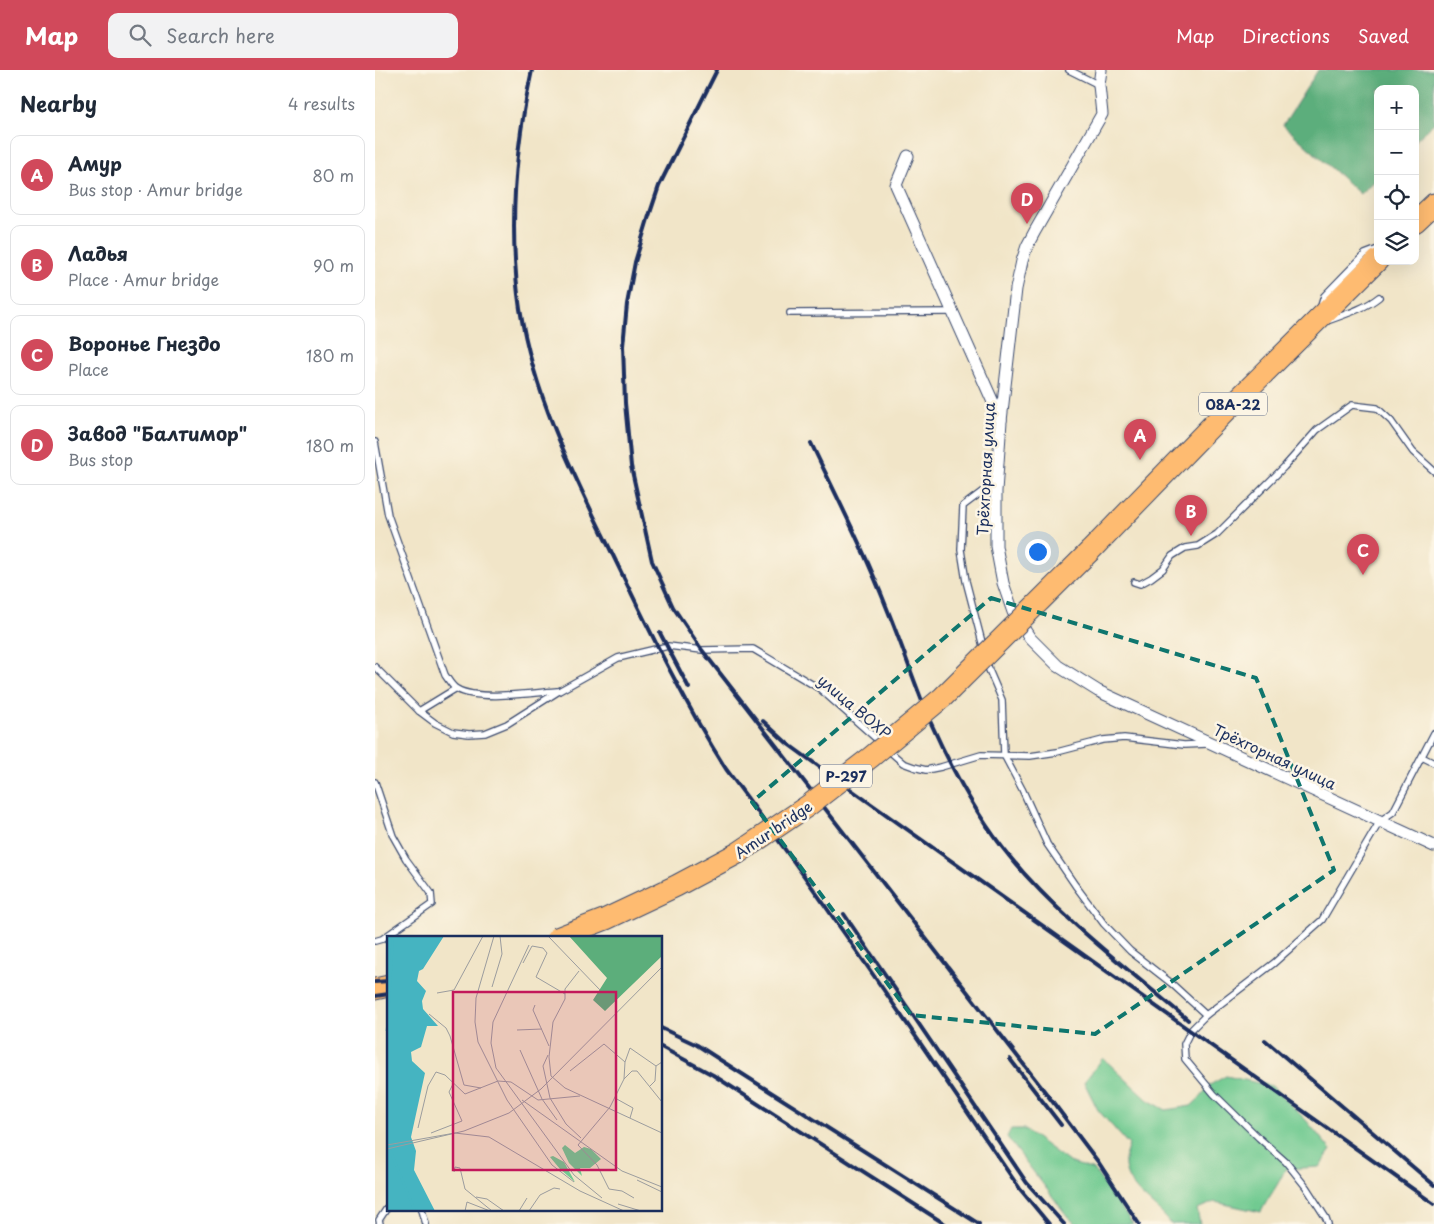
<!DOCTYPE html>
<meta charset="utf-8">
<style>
body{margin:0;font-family:"Playpen Sans",sans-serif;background:#f2f2f3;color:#1f2937}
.controls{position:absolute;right:15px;top:15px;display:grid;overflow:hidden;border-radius:10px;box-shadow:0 5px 20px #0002}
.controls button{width:45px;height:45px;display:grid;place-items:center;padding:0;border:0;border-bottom:1px solid #e0e1e3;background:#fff;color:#1f2937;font:25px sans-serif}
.you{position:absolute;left:662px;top:481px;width:18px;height:18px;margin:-12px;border:4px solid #fff;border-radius:50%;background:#1a73e8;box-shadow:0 0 0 8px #1a73e833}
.badge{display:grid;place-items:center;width:32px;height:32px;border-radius:50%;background:#d1495b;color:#fff;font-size:16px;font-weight:700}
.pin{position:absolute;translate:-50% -41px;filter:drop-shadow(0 1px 2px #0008)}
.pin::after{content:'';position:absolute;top:26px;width:18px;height:15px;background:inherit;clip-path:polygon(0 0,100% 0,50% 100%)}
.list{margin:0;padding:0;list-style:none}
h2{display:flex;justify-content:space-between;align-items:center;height:65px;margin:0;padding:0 20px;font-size:21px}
h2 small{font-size:16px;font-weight:400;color:#747a83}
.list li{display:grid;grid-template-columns:32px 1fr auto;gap:15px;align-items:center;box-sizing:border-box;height:80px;margin:0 10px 10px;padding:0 10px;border:1px solid #e0e1e3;border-radius:10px}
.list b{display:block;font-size:19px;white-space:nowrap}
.list p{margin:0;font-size:16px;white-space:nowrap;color:#747a83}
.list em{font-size:16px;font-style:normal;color:#747a83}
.icon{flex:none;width:28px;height:28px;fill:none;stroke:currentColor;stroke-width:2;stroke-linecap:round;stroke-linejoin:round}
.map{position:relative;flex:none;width:1059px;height:1154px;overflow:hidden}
header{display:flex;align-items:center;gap:30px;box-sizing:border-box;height:70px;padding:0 25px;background:#d1495b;color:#fff}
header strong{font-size:24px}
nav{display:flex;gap:28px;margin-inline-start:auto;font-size:18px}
.search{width:350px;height:45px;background:#f2f2f3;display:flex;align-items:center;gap:12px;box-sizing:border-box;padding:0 18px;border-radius:10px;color:#747a83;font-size:19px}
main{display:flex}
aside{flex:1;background:#fff}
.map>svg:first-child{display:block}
.green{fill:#71ca91;stroke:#467c78}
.forest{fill:#5cae7b;stroke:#3c6e6c}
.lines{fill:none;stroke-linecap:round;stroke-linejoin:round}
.lane-casing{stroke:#3b4a6e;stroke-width:8}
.street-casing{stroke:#3b4a6e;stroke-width:13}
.highway-casing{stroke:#3b4a6e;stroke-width:23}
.lane{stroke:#fff;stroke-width:5.5}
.street{stroke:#fff;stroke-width:11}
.highway{stroke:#febb71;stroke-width:21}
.rail{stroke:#1b2f5e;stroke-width:4}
.highway-bridge-casing{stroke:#3b4a6e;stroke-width:23;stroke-linecap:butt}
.highway-bridge{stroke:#febb71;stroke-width:21}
.marked{fill:none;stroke:#0f766e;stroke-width:4;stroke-dasharray:10 6;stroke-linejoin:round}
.labels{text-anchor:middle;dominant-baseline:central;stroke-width:5;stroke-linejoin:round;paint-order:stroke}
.shield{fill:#fcf5e5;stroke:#5e6a86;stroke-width:1}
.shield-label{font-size:14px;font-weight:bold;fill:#1b2f5e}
.street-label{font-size:15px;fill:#1b2f5e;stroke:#fcf5e5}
.inset-river{fill:none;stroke:#45b4c1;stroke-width:2.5}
.inset-road{fill:none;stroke:#9b9c9e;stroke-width:1}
.view{fill:#c2185b;fill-opacity:0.15;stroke:#c2185b;stroke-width:2.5}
.inset-edge{fill:none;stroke:#1b2f5e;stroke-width:2.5}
</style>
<header>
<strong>Map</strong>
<div class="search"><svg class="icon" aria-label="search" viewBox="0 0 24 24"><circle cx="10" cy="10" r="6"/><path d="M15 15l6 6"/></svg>Search here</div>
<nav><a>Map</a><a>Directions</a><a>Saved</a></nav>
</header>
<main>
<aside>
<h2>Nearby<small>4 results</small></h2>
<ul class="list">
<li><span class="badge">A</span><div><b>Амур</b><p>Bus stop · Amur bridge</p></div><em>80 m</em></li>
<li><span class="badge">B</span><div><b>Ладья</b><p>Place · Amur bridge</p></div><em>90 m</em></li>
<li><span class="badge">C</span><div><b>Воронье Гнездо</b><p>Place</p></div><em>180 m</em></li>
<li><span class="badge">D</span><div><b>Завод &quot;Балтимор&quot;</b><p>Bus stop</p></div><em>180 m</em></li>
</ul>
</aside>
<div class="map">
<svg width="1059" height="1154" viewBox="0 0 1059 1154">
<rect width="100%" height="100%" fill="#fcf5e5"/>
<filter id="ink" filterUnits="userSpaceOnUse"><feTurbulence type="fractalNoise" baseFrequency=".02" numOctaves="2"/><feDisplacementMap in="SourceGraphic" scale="10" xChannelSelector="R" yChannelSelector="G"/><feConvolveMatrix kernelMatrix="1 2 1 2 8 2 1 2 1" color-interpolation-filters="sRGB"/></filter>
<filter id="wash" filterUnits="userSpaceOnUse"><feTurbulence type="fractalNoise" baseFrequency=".0096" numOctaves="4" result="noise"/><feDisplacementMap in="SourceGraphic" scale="20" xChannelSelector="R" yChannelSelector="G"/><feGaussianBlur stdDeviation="1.12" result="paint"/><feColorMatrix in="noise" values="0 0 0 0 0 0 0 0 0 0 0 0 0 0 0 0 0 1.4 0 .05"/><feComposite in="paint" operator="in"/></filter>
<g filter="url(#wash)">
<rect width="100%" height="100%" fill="#f1e5c8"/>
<g class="green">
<path d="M728,988L773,1030L791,1040L816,1036L827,1026L833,1016L851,1006L897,1016L930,1049L956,1080L944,1097L910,1099C904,1115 893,1127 886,1142L840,1132L822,1139L825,1154H796C782,1134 748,1119 750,1091C750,1086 752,1080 754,1075L723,1040L709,1012Z"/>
<path d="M636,1059H649L694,1092L719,1100L758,1154H701L693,1147L632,1067Z"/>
</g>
<path class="forest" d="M943,0H1059V53L1040,71V19H1003V107L985,124L908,55Z"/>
</g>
<g filter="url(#ink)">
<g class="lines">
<g class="lane-casing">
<g id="lane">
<path d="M694,0L724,15"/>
<path d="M946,236L949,226L990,184L1003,179"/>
<path d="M415,243L578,242"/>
<path d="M952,251C971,244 989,239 1004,227"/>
<path d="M0,372L13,445L70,605C73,609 77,617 82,619C102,631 157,623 182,621"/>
<path d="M759,512L765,514L776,508L788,499L797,486L810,478L823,476L842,464L909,397L942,360L977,335L1002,338L1016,351L1038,382L1059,401"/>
<path d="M609,580L591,511L586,480L588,436L612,418L619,405"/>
<path d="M612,591L614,600L627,630L629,685L647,719L672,774L700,815L729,854L755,881L796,913L831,945"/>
<path d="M0,597L44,641L60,653L78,662L94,664L110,663L132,654L184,621L243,588L293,576L327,580L378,579L445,619L506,673"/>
<path d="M44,641L80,619"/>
<path d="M512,679L528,693L539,697L551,700L566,697L606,685L655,686L682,682L728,670L749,668L809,675L832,674"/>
<path d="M1047,687L1059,693"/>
<path d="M0,712L18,766L31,789L56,823L57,834L7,869L0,871"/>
<path d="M47,1140L51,1154"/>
<path d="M5,1154L4,1150L14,1135"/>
<path d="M953,1154L951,1148L931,1117L911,1092L884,1068L839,1024L810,989L809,974L816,960L831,945L899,893L947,850L1005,751L1018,742L1059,663"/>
</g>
</g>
<g class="street-casing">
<g id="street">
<path d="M726,0L724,15L727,44L660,161L652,176L647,191L641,219L626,351L621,421V476L628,513L638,542L655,568L683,596L723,621L1059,776"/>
<path d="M533,86L521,115L626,350"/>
</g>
</g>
<g class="highway-casing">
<g id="highway">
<path d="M1040,152L1059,134"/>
<path d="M715,481L849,343L1003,190"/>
<path d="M0,919L14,916"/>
</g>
</g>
<use href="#lane" class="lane"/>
<use href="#street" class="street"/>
<use href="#highway" class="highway"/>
<g class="rail">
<path d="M157,0C140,78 133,159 145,239C158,322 196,400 233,475C270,551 306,628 351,699C362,714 374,730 385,745C411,781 437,816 462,853C524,941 584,1030 645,1119L674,1154"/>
<path d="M342,0L284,116L273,149L260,192L252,234L248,276L250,333L256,396L277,491L298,537L327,580L674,1027L724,1093L764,1154"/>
<path d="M436,373C463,429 491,484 513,541C528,578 540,615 555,651C576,698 602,747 635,787C686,849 753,899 813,950"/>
<path d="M285,563L314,618"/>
<path d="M388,651L413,674L457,706L1059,1134"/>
<path d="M469,844L652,1113L689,1154"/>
<path d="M0,912L14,911"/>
<path d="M0,926L14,924"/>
<path d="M286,958L322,975L350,993L604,1154"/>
<path d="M890,970L1059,1115"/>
<path d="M286,977L338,1005L570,1154"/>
<path d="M635,989L686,1055"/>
</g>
<g class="highway-bridge-casing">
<path id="highway-bridge" d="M182,868L231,849L301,816L363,783L434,735L496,687L568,627L715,481"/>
</g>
<use href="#highway-bridge" class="highway-bridge"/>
</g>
</g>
<path class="marked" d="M616,528L881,608L959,800L720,964L536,945L377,732Z"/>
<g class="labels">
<g class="shield">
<rect x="824" y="322.5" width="68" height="23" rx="4"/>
<rect x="445" y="694.5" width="52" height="23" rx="4"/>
</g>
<g class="shield-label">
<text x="858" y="334">08А-22</text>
<text x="471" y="706">Р-297</text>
</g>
<g class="street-label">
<text transform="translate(610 399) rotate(-87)">Трёхгорная улица</text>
<text transform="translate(480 636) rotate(40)">улица ВОХР</text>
<text transform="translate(900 686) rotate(25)">Трёхгорная улица</text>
<text transform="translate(398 759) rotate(-34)">Amur bridge</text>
</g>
</g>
<g transform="translate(12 866)">
<rect width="275" height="275" fill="#f1e5c8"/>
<path d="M178,209L188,217L197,211L204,213L214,223L203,232H193L195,240L182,227L175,212ZM166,220L177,226L188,246L173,233L163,221Z" fill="#71ca91"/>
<path d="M182,0H275V20L218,75L206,64L220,42Z" fill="#5cae7b"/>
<path d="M0,0H57L36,33L32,35L30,45L39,55L35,65L36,73L51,90H40L34,111L24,116L25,125L38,137L24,201L29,215L27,234L48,275H0Z" fill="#45b4c1"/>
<path class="inset-river" d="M0,95L6,0M3,214L28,275"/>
<path class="inset-road" d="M107,0L89,62L88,86L91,106L120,164L165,229L187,246M161,0L213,54M142,9L106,86L104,107L109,132L187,239L215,262M136,27L145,10L156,12L160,17L149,41L178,58M192,35L178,53V63L166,86L162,121L164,140L178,152L275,197M105,51L115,18L113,0M50,57L67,54L96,0M148,69L146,74L162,110M42,78L59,92L63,100L77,149L94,152M130,94L155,93M133,114L155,163L170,184M161,119L156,130L163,162L179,188L194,202M238,126L243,112L269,130M183,135L217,108L238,126L237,143L223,171L191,209L210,229L222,253L235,255L247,262M237,143L245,135H250L275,166M262,151L268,145L269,130L275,126M228,162L246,172L243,182M135,164L235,235L275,251M31,192L41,150L49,136L58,139L78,158L111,145L124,146L151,164L193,160M44,197L75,185L62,156L66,148M0,209L68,197L102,201L193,255L237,275M0,213L77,195L122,177L154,153L275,31M67,236L68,231L73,232L78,253L105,275M250,244L275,256M89,261L100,263L117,275M231,268L254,275M78,275L80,266L103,275M132,275L140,262M142,275L153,259L167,252L173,253"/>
<path class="view" d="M66,56H229V234H66Z"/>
<rect width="275" height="275" class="inset-edge"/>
</g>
</svg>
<div class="controls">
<button>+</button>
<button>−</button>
<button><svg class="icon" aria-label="locate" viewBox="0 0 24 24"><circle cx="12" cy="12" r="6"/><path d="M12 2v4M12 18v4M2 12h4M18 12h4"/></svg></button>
<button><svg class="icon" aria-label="layers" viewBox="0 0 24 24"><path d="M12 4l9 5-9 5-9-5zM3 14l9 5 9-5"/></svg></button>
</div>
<div class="you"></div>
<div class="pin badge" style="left:765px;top:390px">A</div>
<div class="pin badge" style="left:816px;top:466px">B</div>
<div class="pin badge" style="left:988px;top:505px">C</div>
<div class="pin badge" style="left:652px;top:154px">D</div>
</div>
</main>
